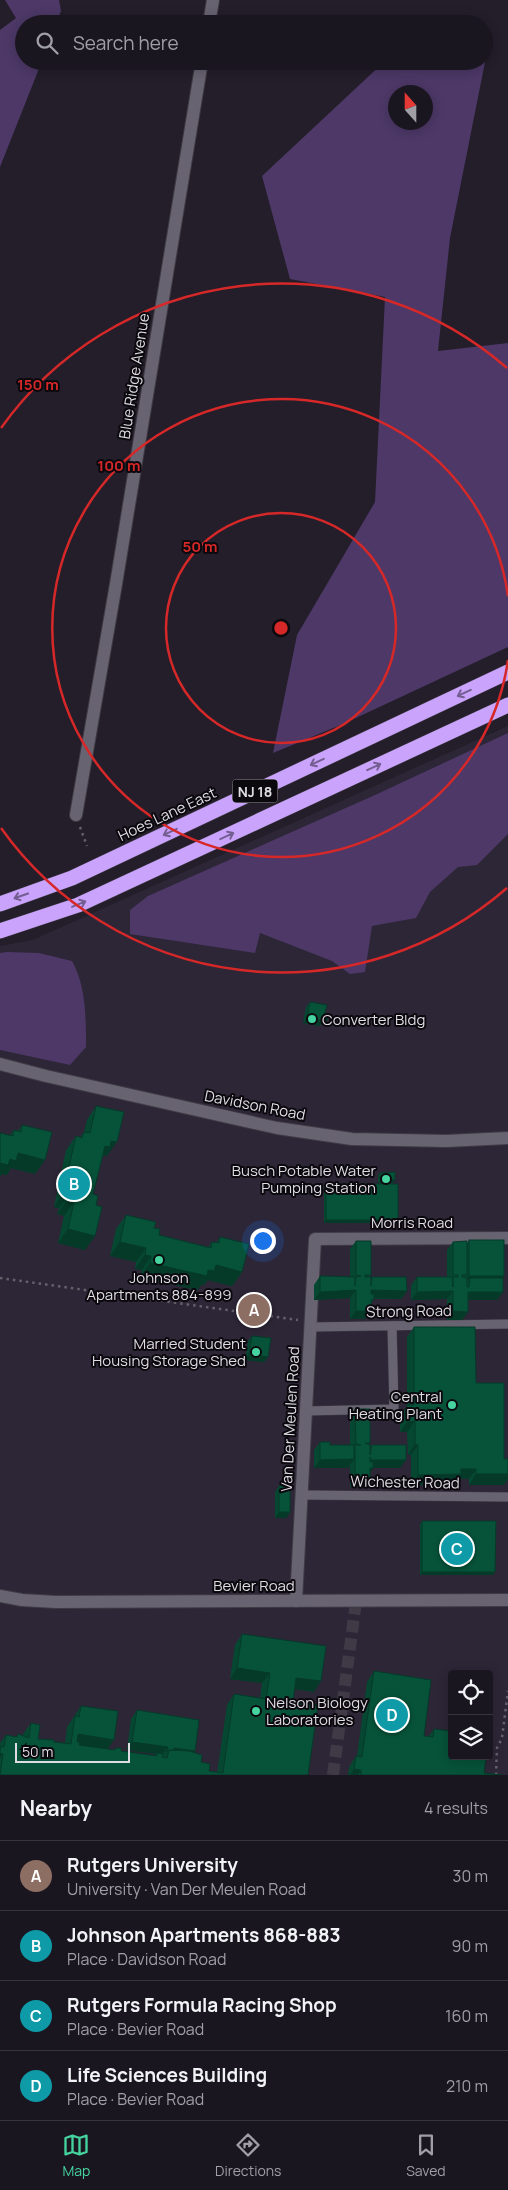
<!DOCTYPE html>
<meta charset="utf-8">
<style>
body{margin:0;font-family:Manrope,sans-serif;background:#231f29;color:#f1f3f6}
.controls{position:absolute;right:15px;bottom:15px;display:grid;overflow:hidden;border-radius:5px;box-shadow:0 2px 12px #0003}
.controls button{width:45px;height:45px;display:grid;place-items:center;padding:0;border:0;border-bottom:1px solid #38353e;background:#1a1620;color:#f1f3f6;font:25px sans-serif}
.compass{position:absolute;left:388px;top:85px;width:45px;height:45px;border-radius:50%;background:#1a1620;box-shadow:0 2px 12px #0003;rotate:339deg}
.scale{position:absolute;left:15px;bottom:12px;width:115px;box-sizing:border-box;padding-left:5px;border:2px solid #dfdce4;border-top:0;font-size:14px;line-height:18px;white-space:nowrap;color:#dfdce4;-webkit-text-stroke:4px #0b090e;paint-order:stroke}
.you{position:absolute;left:262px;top:1240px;width:18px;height:18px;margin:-12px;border:4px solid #fff;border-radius:50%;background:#1a73e8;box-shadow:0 0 0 8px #1a73e833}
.badge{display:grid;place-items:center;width:32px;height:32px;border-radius:50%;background:#45d49f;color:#fff;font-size:16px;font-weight:700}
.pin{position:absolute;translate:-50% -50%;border:2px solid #fff;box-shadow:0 1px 5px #0006}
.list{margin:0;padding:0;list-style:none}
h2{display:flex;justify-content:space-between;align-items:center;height:65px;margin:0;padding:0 20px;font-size:21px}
h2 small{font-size:16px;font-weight:400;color:#9f9fa5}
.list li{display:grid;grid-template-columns:32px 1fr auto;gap:15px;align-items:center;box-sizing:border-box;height:70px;padding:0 20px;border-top:1px solid #38353e}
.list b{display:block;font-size:19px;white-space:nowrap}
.list p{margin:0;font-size:16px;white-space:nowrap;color:#9f9fa5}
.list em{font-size:16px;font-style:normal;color:#9f9fa5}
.icon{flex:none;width:28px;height:28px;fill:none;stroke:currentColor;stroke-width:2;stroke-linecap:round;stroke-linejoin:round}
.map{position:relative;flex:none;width:508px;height:1775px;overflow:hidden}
.search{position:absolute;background:#1a1620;box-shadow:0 2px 12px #0003;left:15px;right:15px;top:15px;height:55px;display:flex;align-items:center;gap:12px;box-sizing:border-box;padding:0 18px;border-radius:28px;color:#9f9fa5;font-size:19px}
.sheet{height:345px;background:#1a1620}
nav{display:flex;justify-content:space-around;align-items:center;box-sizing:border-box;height:70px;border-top:1px solid #38353e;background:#1a1620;font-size:14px;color:#9f9fa5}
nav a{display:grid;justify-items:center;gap:2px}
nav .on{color:#45d49f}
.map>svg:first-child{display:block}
.built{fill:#2d2637;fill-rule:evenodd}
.green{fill:#4d3867;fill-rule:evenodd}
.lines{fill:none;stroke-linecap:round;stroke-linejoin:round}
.street-tunnel{stroke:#3f3a46;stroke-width:12;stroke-dasharray:12 6;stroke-linecap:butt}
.lane-casing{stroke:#3f3b44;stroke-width:10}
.street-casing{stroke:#3f3b44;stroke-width:14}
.highway-casing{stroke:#3f3b44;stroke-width:16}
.path{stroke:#65616b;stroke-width:2.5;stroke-dasharray:2.5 4;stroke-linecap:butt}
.lane{stroke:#686371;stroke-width:9}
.street{stroke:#686371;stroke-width:12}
.highway{stroke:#caa3fd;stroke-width:15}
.wall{fill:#064732}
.shaded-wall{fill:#053a29}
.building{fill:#07533a;stroke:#053a29}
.oneway{stroke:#745e91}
.ring{fill:none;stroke:#d62828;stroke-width:2.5}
.poi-dot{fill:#45d49f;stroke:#0b090e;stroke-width:2}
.labels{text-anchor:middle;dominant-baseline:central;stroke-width:4;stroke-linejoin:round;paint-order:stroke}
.shield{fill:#0b090e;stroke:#9f9da4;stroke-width:1}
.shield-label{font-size:14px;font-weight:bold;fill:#dfdce4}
.street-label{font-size:15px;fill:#dfdce4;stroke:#0b090e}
.poi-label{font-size:15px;fill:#dfdce4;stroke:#0b090e;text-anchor:end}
.centre{fill:#d62828;stroke:#0b090e;stroke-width:2.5}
.ring-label{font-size:15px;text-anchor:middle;font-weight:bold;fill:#d62828;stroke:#0b090e;stroke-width:4;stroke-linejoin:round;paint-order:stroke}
</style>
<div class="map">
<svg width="508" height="1775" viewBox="0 0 508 1775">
<rect width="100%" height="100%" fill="#231e2a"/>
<path class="built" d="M508,726V1775H0V946L33,940ZM452,1674H489V1756H452Z"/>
<g class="green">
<path d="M5,0H59L61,11L56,24H24V61H42L0,167V30L16,18Z"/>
<path d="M484,31L491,32L450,238L438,351L508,343V647L343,724L273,753L297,635L375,502L385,297L290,279L262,176L385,61H484ZM426,92V122H396V92Z"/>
<path d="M508,733V834L477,865L458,867L430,892L416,918L372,926L365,972L350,974L332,961L260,933L255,953L130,934V910L148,896L375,795Z"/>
<path d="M7,952L39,953L72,961C86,986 86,1018 86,1047L70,1065L0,1050V953Z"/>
</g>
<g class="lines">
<path class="street-tunnel" d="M333,1775L356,1602"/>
<g class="lane-casing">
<g id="lane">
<path d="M311,1327L508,1324"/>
<path d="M306,1411L394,1409L392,1326"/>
<path d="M302,1495L508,1497"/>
</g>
</g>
<g class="street-casing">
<g id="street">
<path d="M209,24L213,0"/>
<path d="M76,815L116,584L202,61"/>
<path d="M0,1064L46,1076L277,1128L352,1139L446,1141L508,1138"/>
<path d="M0,1596L22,1600L56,1602L508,1600"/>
<path d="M296,1601L315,1239L508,1238"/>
</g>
</g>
<g class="highway-casing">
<g id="highway">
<path d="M0,904L72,878L508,672"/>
<path d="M0,931L78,905L508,705"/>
</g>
</g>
<g class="path">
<path d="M80,827L87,846"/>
<path d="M0,1278L298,1320"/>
<path d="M496,1775L497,1748L502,1738L508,1691"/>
</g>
<use href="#lane" class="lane"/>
<use href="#street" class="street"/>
<use href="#highway" class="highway"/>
</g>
<g class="wall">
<path d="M310,1002L324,1016V1025L321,1024L319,1026L303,1023L306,1007Z"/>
<path d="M96,1106L107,1156L104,1155L102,1159L93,1194L85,1250L58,1243L64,1216L57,1214L59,1208L54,1207L66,1150L76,1136L80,1137L84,1132L87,1120Z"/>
<path d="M22,1125L35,1174L11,1168L7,1175L2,1174L0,1177V1133L10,1135L14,1130L18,1131Z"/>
<path d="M380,1173L393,1183H378V1175Z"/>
<path d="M326,1184L398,1220L396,1223H324V1187Z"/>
<path d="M126,1215L154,1228L159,1235L208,1247L212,1242L216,1243L220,1237L242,1272L232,1286L208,1280L204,1285H201L197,1290L140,1277L142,1270L135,1269L136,1262L110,1256L116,1229Z"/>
<path d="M469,1240L504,1276L503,1278V1292L497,1300H468V1312L462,1320H447V1299L411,1300V1285L417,1277H447V1250L453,1242L467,1243Z"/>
<path d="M356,1241L371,1279L372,1277L407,1291L401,1299H374L371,1304L365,1319H350V1298L314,1300V1285L320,1276L350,1277V1249Z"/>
<path d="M414,1327L476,1383L504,1459H508V1479L504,1485H469V1479H458L454,1485H411V1455H408L407,1432H400V1416L407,1406V1337Z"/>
<path d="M252,1336L268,1357L264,1362L245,1360L248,1341Z"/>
<path d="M355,1409L370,1447L372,1445L400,1468H373L370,1472L364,1487H350V1466L348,1468H314V1450L320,1442L330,1445H350V1417Z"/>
<path d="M279,1486L290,1512L286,1518H275V1492Z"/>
<path d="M422,1521L493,1575H420V1524Z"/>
<path d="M242,1634L314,1692L294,1689L293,1702L308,1775H0V1743L6,1735L16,1737L18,1734L23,1736V1734L31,1723L38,1739L65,1743L67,1727L81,1706L108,1749L114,1750L116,1748L121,1751L155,1756L156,1754L127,1750L131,1719L137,1710L193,1753L209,1771L217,1773L227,1705L234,1694L260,1698L262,1683L230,1679L235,1645Z"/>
<path d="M374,1671L424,1736L428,1737L434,1729L484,1773L502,1775H348L349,1767L356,1756H357L367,1682Z"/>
</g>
<g class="shaded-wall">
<path d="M307,1017L324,1018L328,1019L324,1025L321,1024L319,1026L303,1023Z"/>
<path d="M111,1141L117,1142L107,1156L104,1155L100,1161L105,1146Z"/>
<path d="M18,1153L45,1160L35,1174L11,1168L7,1175L2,1174L0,1177V1163Z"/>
<path d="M380,1180H395L393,1183H378Z"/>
<path d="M63,1193L69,1194L59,1208L54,1207Z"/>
<path d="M67,1200L74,1202L64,1216L57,1214Z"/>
<path d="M326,1220H398L396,1223H324Z"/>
<path d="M68,1229L95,1236L85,1250L58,1243Z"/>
<path d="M120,1242L146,1248L136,1262L110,1256Z"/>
<path d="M145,1255L151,1256L142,1270L135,1269Z"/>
<path d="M150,1263L216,1265L242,1272L232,1286L208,1280L204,1285H201L197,1290L140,1277Z"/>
<path d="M469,1276H504L499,1284L470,1278L465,1284H463Z"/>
<path d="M356,1290L350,1298L314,1300L320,1292Z"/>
<path d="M371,1290L407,1291L401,1299L365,1298Z"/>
<path d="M453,1291L447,1299L411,1300L417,1292Z"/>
<path d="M468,1292H503L497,1300H462Z"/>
<path d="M356,1311H371L365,1319H350Z"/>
<path d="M453,1311L468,1312L462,1320H447Z"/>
<path d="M249,1354L268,1357L264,1362L245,1360Z"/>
<path d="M415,1421L407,1432H400L407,1422Z"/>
<path d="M415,1444L418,1445L411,1455H408Z"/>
<path d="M354,1459L348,1468H314L320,1460Z"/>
<path d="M371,1460H406L400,1468H373L368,1476L366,1468Z"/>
<path d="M461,1469H476L469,1479H458L454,1485H411L418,1475Z"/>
<path d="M476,1474H508V1479L504,1485H469Z"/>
<path d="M355,1479H370L364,1487H350Z"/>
<path d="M279,1512H290L286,1518H275Z"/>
<path d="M422,1572H495L493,1575H420Z"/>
<path d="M237,1668L270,1673L262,1683L230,1679Z"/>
<path d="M296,1678L321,1681L314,1692L289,1688Z"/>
<path d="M78,1734L114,1740L107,1750L71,1745Z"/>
<path d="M132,1742L168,1747L162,1755L157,1753L156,1754L127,1750Z"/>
<path d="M174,1748L195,1751L189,1759L167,1758Z"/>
<path d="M0,1753L3,1754L0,1758Z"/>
<path d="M354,1769L361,1770L358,1775H350Z"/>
</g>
<g class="building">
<path d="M310,1002L327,1005L324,1016L328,1017V1019L324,1018L323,1021L307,1017Z"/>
<path d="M96,1106L124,1112L117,1142L111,1141L110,1147L105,1146L93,1194L98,1196L96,1205L102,1207L95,1236L68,1229L74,1202L67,1200L69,1194L63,1193L76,1136L82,1138L84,1132L90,1133Z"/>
<path d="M22,1125L52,1132L45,1160L18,1153L16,1161L10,1159L8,1165L0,1163V1133L13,1136L14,1130L21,1132Z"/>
<path d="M395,1172V1180H380V1173Z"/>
<rect x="326" y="1184" width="72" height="36"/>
<path d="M126,1215L156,1222L154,1228L160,1229L159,1235L211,1248L212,1242L219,1243L220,1237L249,1244L242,1272L216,1265L214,1271L208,1270L207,1276L150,1263L151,1256L145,1255L146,1248L120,1242Z"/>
<rect x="469" y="1240" width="35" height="36"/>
<path d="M356,1241H371V1275H365V1277H371V1286L372,1277H406L407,1291L371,1290V1294H374V1299L371,1300V1311H356V1290L320,1292V1276L355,1277V1286L356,1277L361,1276L356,1275Z"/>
<path d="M467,1241V1275H462V1277L467,1278V1287H469L470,1278H503V1292H468V1312L453,1311V1291L417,1292V1277H452L453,1287V1277H458V1275H453V1242Z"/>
<path d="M414,1327H475L476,1383H504V1459H508V1474H476V1469H461V1474L418,1475V1445L415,1444V1421L407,1422V1405H414Z"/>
<path d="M252,1336L271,1338L268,1357L249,1354Z"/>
<path d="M355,1409H370V1443H365L370,1445V1455L372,1445H406V1460H371L370,1457V1462H373V1468H370V1479H355V1445H361L356,1444Z"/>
<path d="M320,1442H330V1445H354V1459L320,1460Z"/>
<rect x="279" y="1486" width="11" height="26"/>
<path d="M422,1521H496L495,1572H422Z"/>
<path d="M242,1634L326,1646L321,1681L296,1678L293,1702L318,1705L308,1775H0L3,1754L0,1753V1751L1,1746L4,1747L6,1735L17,1737L18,1734L29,1738L31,1723L40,1725L38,1739L54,1740V1742L71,1744L75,1716L79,1717L81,1706L118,1711L114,1740L78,1734L77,1742H80L79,1745L115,1750L116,1748H121V1751L157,1756V1753L163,1754L162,1757L167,1758L169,1750L189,1751L202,1755L201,1762L210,1764L209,1771L223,1773L234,1694L266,1699L270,1673L237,1668Z"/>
<path d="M374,1671L431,1680L424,1736L433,1737L434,1729L452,1731V1756H486L484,1773L502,1775H361V1770L354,1769L356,1756L362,1757Z"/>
<path d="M137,1710L199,1720L195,1751L174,1748V1750H169L167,1752L168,1747L132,1742Z"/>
</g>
<defs><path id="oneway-shaft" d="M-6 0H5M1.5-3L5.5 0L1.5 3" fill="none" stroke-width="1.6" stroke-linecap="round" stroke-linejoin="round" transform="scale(1.25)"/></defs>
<g class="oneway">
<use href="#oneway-shaft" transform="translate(464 693) rotate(155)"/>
<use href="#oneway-shaft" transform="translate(317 762) rotate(155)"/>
<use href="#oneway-shaft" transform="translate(374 767) rotate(-25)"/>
<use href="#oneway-shaft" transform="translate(170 832) rotate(155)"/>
<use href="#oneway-shaft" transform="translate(227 836) rotate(-25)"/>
<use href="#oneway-shaft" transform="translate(21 896) rotate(161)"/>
<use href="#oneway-shaft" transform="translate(79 904) rotate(-22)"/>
</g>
<g class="ring">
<circle cx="281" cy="628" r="115"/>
<path d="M508 660A229 229 0 1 1 508 596"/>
<path d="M507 888A344 344 0 0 1 1 828M1 428A344 344 0 0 1 507 368"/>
</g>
<g class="poi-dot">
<circle cx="312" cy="1019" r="5"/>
<circle cx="386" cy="1179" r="5"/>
<circle cx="159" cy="1260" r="5"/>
<circle cx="256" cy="1352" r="5"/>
<circle cx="452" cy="1405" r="5"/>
<circle cx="256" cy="1711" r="5"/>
</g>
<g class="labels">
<rect class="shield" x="232.5" y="779.5" width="45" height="23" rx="4"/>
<g class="shield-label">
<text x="255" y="791">NJ 18</text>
</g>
<g class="street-label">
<text transform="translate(134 376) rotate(-81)">Blue Ridge Avenue</text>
<text transform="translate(167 814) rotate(-25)">Hoes Lane East</text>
<text transform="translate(255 1105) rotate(11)">Davidson Road</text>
<text x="412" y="1222">Morris Road</text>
<text transform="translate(409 1311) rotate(-1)">Strong Road</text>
<text transform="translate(290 1419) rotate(-87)">Van Der Meulen Road</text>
<text transform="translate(405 1482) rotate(1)">Wichester Road</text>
<text x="254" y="1585">Bevier Road</text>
</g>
<g class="poi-label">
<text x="322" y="1019" text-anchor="start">Converter Bldg</text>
<text x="376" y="1170">Busch Potable Water<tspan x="376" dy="17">Pumping Station</tspan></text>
<text x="159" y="1277" text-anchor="middle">Johnson<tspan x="159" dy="17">Apartments 884-899</tspan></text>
<text x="246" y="1343">Married Student<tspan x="246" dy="17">Housing Storage Shed</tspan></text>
<text x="442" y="1396">Central<tspan x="442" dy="17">Heating Plant</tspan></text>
<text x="266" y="1702" text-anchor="start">Nelson Biology<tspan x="266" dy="17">Laboratories</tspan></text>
</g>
</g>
<circle cx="281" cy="628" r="8" class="centre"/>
<g class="ring-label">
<text x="38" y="390">150 m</text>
<text x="119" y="471">100 m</text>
<text x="200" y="552">50 m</text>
</g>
</svg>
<div class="controls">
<button><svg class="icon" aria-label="locate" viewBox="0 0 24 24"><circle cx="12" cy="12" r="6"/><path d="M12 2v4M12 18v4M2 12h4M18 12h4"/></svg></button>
<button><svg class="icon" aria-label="layers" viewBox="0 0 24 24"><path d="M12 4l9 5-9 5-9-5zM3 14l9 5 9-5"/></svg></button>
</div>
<svg class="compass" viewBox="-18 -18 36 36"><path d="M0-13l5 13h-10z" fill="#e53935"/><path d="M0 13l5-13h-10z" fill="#9f9fa5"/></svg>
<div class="scale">50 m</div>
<div class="you"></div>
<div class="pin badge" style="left:254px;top:1310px;background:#8d6e63">A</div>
<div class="pin badge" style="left:74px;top:1184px;background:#0f9aa8">B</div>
<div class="pin badge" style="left:457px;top:1549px;background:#0f9aa8">C</div>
<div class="pin badge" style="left:392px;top:1715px;background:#0f9aa8">D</div>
<div class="search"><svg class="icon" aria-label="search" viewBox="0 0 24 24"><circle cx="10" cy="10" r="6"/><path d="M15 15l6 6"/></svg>Search here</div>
</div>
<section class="sheet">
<h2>Nearby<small>4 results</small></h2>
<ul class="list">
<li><span class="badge" style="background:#8d6e63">A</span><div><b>Rutgers University</b><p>University · Van Der Meulen Road</p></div><em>30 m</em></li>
<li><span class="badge" style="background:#0f9aa8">B</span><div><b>Johnson Apartments 868-883</b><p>Place · Davidson Road</p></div><em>90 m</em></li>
<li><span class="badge" style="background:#0f9aa8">C</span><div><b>Rutgers Formula Racing Shop</b><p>Place · Bevier Road</p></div><em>160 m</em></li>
<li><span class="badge" style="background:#0f9aa8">D</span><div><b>Life Sciences Building</b><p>Place · Bevier Road</p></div><em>210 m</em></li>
</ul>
</section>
<nav>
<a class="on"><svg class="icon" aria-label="map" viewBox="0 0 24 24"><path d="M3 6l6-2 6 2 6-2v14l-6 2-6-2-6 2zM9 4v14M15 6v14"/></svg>Map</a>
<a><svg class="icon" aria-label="directions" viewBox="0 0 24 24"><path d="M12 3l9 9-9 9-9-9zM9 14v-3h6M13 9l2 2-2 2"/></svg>Directions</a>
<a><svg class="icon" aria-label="saved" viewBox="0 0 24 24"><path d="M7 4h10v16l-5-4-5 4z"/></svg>Saved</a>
</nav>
